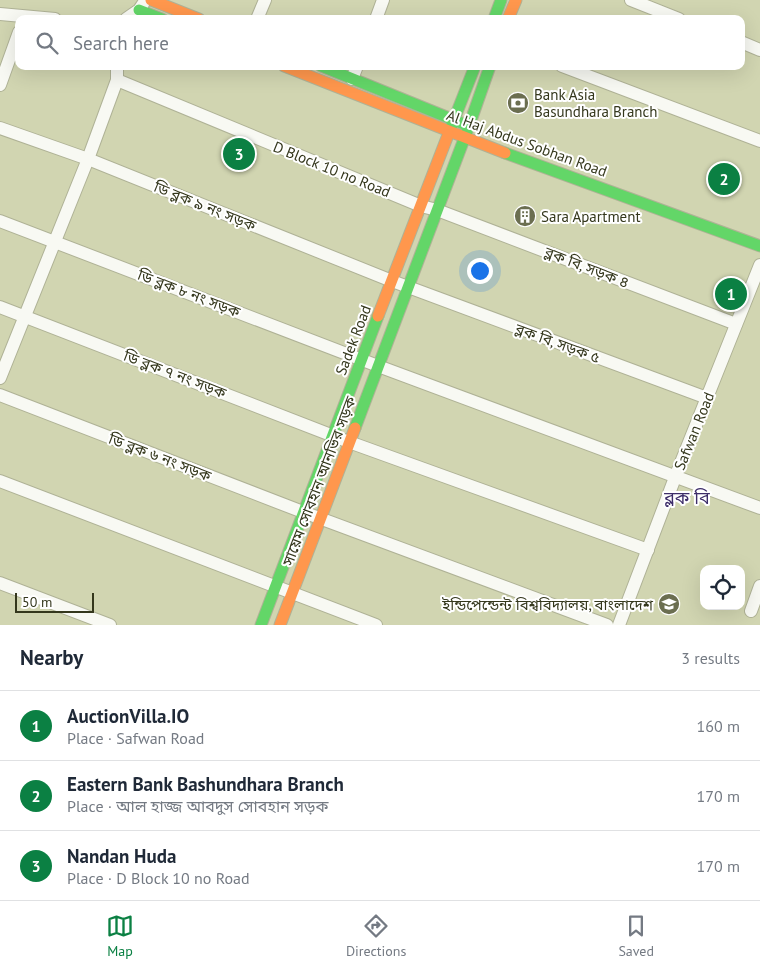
<!DOCTYPE html>
<meta charset="utf-8">
<style>
body{margin:0;font-family:"PT Sans","Noto Sans Bengali",sans-serif;background:#f6f6f7;color:#1f2937}
.controls{position:absolute;right:15px;bottom:15px;display:grid;overflow:hidden;border-radius:10px;box-shadow:0 5px 20px #0002}
.controls button{width:45px;height:45px;display:grid;place-items:center;padding:0;border:0;border-bottom:1px solid #e0e1e3;background:#fff;color:#1f2937;font:25px sans-serif}
.scale{position:absolute;left:15px;bottom:12px;width:79px;box-sizing:border-box;padding-left:5px;border:2px solid #34371c;border-top:0;font-size:14px;line-height:18px;white-space:nowrap;color:#34371c;-webkit-text-stroke:4px #fff;paint-order:stroke}
.you{position:absolute;left:479px;top:270px;width:18px;height:18px;margin:-12px;border:4px solid #fff;border-radius:50%;background:#1a73e8;box-shadow:0 0 0 8px #1a73e833}
.badge{display:grid;place-items:center;width:32px;height:32px;border-radius:50%;background:#0b8043;color:#fff;font-size:16px;font-weight:700}
.pin{position:absolute;translate:-50% -50%;border:2px solid #fff;box-shadow:0 1px 5px #0006}
.list{margin:0;padding:0;list-style:none}
h2{display:flex;justify-content:space-between;align-items:center;height:65px;margin:0;padding:0 20px;font-size:21px}
h2 small{font-size:16px;font-weight:400;color:#747a83}
.list li{display:grid;grid-template-columns:32px 1fr auto;gap:15px;align-items:center;box-sizing:border-box;height:70px;padding:0 20px;border-top:1px solid #e0e1e3}
.list b{display:block;font-size:19px;white-space:nowrap}
.list p{margin:0;font-size:16px;white-space:nowrap;color:#747a83}
.list em{font-size:16px;font-style:normal;color:#747a83}
.icon{flex:none;width:28px;height:28px;fill:none;stroke:currentColor;stroke-width:2;stroke-linecap:round;stroke-linejoin:round}
.map{position:relative;flex:none;width:760px;height:625px;overflow:hidden}
.search{position:absolute;background:#fff;box-shadow:0 5px 20px #0002;left:15px;right:15px;top:15px;height:55px;display:flex;align-items:center;gap:12px;box-sizing:border-box;padding:0 18px;border-radius:10px;color:#747a83;font-size:19px}
.sheet{height:275px;background:#fff}
nav{display:flex;justify-content:space-around;align-items:center;box-sizing:border-box;height:70px;border-top:1px solid #e0e1e3;background:#fff;font-size:14px;color:#747a83}
nav a{display:grid;justify-items:center;gap:2px}
nav .on{color:#0b8043}
.map>svg:first-child{display:block}
.lines{fill:none;stroke-linecap:round;stroke-linejoin:round}
.street-casing{stroke:#afb296;stroke-width:14}
.fast-casing{stroke:#afb296;stroke-width:13}
.slow-casing{stroke:#afb296;stroke-width:13}
.street{stroke:#f8f9f3;stroke-width:12}
.fast{stroke:#63d668;stroke-width:11}
.slow{stroke:#ff974d;stroke-width:11}
.labels{text-anchor:middle;dominant-baseline:central;stroke-width:4;stroke-linejoin:round;paint-order:stroke}
.poi-label{font-size:15px;fill:#34371c;stroke:#fff;text-anchor:start}
.street-label{font-size:15px;fill:#34371c;stroke:#fff}
.quarter-label{font-size:18px;fill:#3d2d69;stroke:#fff}
</style>
<div class="map">
<svg width="760" height="625" viewBox="0 0 760 625">
<rect width="100%" height="100%" fill="#d1d5b1"/>
<g class="lines">
<g class="street-casing">
<g id="street">
<path d="M631,0L679,19"/>
<path d="M0,14L55,19"/>
<path d="M126,19L139,10L143,4"/>
<path d="M257,19L265,0"/>
<path d="M376,19L383,0"/>
<path d="M741,42L760,50"/>
<path d="M562,66L760,141"/>
<path d="M352,79L357,66"/>
<path d="M117,80L421,206L437,210L736,324"/>
<path d="M0,85L19,32"/>
<path d="M0,128L88,159L392,281L707,398"/>
<path d="M0,221L378,366L760,508"/>
<path d="M0,307L349,442L648,550"/>
<path d="M0,378L88,159L117,80V66"/>
<path d="M0,395L303,512L607,625"/>
<path d="M0,481L376,625"/>
<path d="M0,583L110,625"/>
<path d="M751,611L760,586"/>
<path d="M619,625L676,475L760,265"/>
</g>
</g>
<g class="fast-casing">
<g id="fast">
<path d="M139,10L162,19"/>
<path d="M494,19L501,0"/>
<path d="M321,66L464,124"/>
<path d="M448,135L475,66"/>
<path d="M505,153L760,246"/>
<path d="M355,428L469,126L490,66"/>
<path d="M261,625L378,316"/>
</g>
</g>
<g class="slow-casing">
<g id="slow">
<path d="M151,0L199,19"/>
<path d="M508,19L516,0"/>
<path d="M284,66L505,153"/>
<path d="M378,316L448,135"/>
<path d="M280,625L355,428"/>
</g>
</g>
<use href="#street" class="street"/>
<use href="#fast" class="fast"/>
<use href="#slow" class="slow"/>
</g>
<defs>
<g id="bank-disc" transform="scale(1.125)"><circle r="9.5" fill="#6b6e50" stroke="#fff"/><path d="M-6-4H6V4H-6ZM0-2.3a2.3 2.3 0 1 0 0 4.6a2.3 2.3 0 1 0 0-4.6Z" fill="#fff"/></g>
<g id="building-disc" transform="scale(1.125)"><circle r="9.5" fill="#6b6e50" stroke="#fff"/><path d="M-4-6H4V6H1V3H-1V6H-4ZM-2.5-4.3h1.7v1.8h-1.7ZM.8-4.3h1.7v1.8H.8ZM-2.5-1h1.7V.8h-1.7ZM.8-1h1.7V.8H.8Z" fill="#fff"/></g>
<g id="university-disc" transform="scale(1.125)"><circle r="9.5" fill="#6b6e50" stroke="#fff"/><path d="M0-5L7-2L0 1L-7-2ZM-4 1L0 2.5L4 1V4Q0 6-4 4Z" fill="#fff"/></g>
</defs>
<g fill-rule="evenodd">
<use href="#bank-disc" x="518" y="103"/>
<use href="#building-disc" x="525" y="216"/>
<use href="#university-disc" x="669" y="604"/>
</g>
<g class="labels">
<g class="poi-label">
<text x="534" y="94">Bank Asia<tspan x="534" dy="17">Basundhara Branch</tspan></text>
<text x="541" y="216">Sara Apartment</text>
<text x="653" y="604" text-anchor="end">ইন্ডিপেন্ডেন্ট বিশ্ববিদ্যালয়, বাংলাদেশ</text>
</g>
<g class="street-label">
<text transform="translate(527 143) rotate(20)">Al Haj Abdus Sobhan Road</text>
<text transform="translate(332 169) rotate(22)">D Block 10 no Road</text>
<text transform="translate(205 206) rotate(22)">ডি ব্লক ৯ নং সড়ক</text>
<text transform="translate(587 267) rotate(21)">ব্লক বি, সড়ক ৪</text>
<text transform="translate(189 293) rotate(21)">ডি ব্লক ৮ নং সড়ক</text>
<text transform="translate(353 340) rotate(-69)">Sadek Road</text>
<text transform="translate(558 343) rotate(20)">ব্লক বি, সড়ক ৫</text>
<text transform="translate(175 374) rotate(21)">ডি ব্লক ৭ নং সড়ক</text>
<text transform="translate(694 431) rotate(-68)">Safwan Road</text>
<text transform="translate(160 457) rotate(21)">ডি ব্লক ৬ নং সড়ক</text>
<text transform="translate(319 481) rotate(-69)">সায়েম সোবহান আনভির সড়ক</text>
</g>
<g class="quarter-label">
<text x="687" y="497">ব্লক বি</text>
</g>
</g>
</svg>
<div class="controls">
<button><svg class="icon" aria-label="locate" viewBox="0 0 24 24"><circle cx="12" cy="12" r="6"/><path d="M12 2v4M12 18v4M2 12h4M18 12h4"/></svg></button>
</div>
<div class="scale">50 m</div>
<div class="you"></div>
<div class="pin badge" style="left:731px;top:294px">1</div>
<div class="pin badge" style="left:724px;top:179px">2</div>
<div class="pin badge" style="left:239px;top:154px">3</div>
<div class="search"><svg class="icon" aria-label="search" viewBox="0 0 24 24"><circle cx="10" cy="10" r="6"/><path d="M15 15l6 6"/></svg>Search here</div>
</div>
<section class="sheet">
<h2>Nearby<small>3 results</small></h2>
<ul class="list">
<li><span class="badge">1</span><div><b>AuctionVilla.IO</b><p>Place · Safwan Road</p></div><em>160 m</em></li>
<li><span class="badge">2</span><div><b>Eastern Bank Bashundhara Branch</b><p>Place · আল হাজ্জ আবদুস সোবহান সড়ক</p></div><em>170 m</em></li>
<li><span class="badge">3</span><div><b>Nandan Huda</b><p>Place · D Block 10 no Road</p></div><em>170 m</em></li>
</ul>
</section>
<nav>
<a class="on"><svg class="icon" aria-label="map" viewBox="0 0 24 24"><path d="M3 6l6-2 6 2 6-2v14l-6 2-6-2-6 2zM9 4v14M15 6v14"/></svg>Map</a>
<a><svg class="icon" aria-label="directions" viewBox="0 0 24 24"><path d="M12 3l9 9-9 9-9-9zM9 14v-3h6M13 9l2 2-2 2"/></svg>Directions</a>
<a><svg class="icon" aria-label="saved" viewBox="0 0 24 24"><path d="M7 4h10v16l-5-4-5 4z"/></svg>Saved</a>
</nav>
